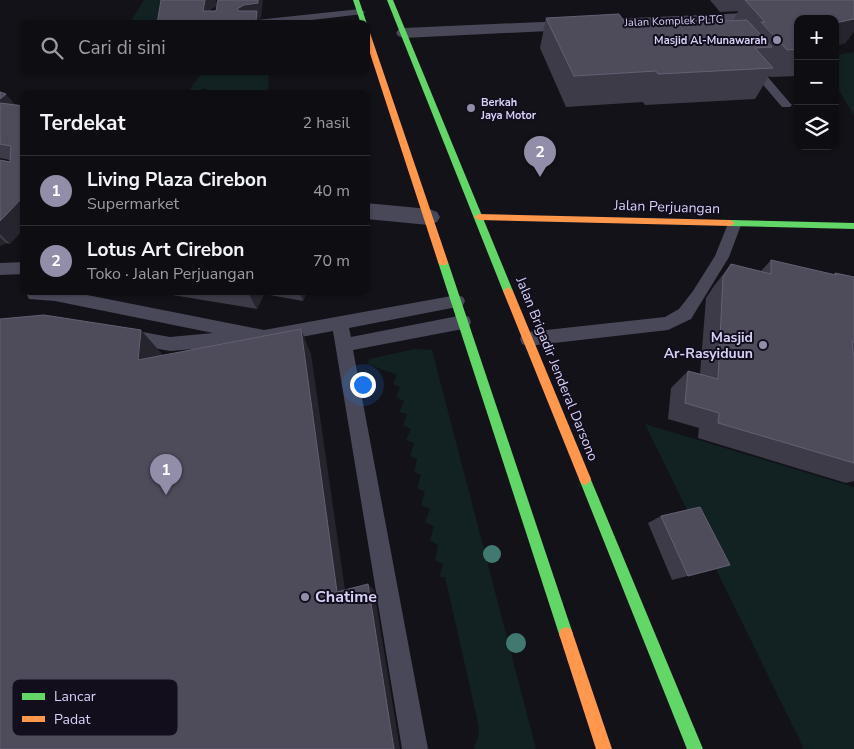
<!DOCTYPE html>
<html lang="id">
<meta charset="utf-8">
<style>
body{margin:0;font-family:"Nunito Sans",sans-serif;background:#1c1c20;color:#f1f3f6}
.controls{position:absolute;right:15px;top:15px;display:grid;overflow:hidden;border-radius:10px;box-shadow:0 1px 4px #0004}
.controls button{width:45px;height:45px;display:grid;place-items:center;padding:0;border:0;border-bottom:1px solid #2e2e32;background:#0e0e12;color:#f1f3f6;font:25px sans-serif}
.you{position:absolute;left:362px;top:384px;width:18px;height:18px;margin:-12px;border:4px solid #fff;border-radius:50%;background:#1a73e8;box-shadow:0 0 0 8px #1a73e833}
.badge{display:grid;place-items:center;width:32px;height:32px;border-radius:50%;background:#928eaa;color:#fff;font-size:16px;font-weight:700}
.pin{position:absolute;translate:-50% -41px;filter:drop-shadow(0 1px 2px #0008)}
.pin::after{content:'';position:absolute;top:26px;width:18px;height:15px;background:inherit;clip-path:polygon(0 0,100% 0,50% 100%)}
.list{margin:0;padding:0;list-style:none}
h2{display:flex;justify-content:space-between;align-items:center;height:65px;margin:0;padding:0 20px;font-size:21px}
h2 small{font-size:16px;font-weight:400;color:#9b9c9f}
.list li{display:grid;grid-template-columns:32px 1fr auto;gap:15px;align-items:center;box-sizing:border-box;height:70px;padding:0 20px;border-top:1px solid #2e2e32}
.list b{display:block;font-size:19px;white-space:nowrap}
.list p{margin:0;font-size:16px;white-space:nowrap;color:#9b9c9f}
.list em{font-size:16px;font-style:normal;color:#9b9c9f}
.icon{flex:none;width:28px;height:28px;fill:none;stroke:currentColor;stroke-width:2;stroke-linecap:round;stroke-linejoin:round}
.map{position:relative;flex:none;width:854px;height:749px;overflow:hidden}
.search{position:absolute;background:#0e0e12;box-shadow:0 1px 4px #0004;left:20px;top:20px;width:350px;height:55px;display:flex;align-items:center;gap:12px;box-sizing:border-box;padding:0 18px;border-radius:10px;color:#9b9c9f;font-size:19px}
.panel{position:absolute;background:#0e0e12;box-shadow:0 1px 4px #0004;left:20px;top:90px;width:350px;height:205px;border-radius:10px}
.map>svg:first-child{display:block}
.green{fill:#122223}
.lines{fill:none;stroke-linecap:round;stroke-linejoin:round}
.lane{fill:#494859;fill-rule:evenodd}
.street{fill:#494859;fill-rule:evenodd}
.fast{fill:#63d668;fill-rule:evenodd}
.slow{fill:#ff974d;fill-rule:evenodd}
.tree{fill:#417971}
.wall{fill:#3e3b48}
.shaded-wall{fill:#26242d}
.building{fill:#4e4b5b;stroke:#646074}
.poi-dot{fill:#928eaa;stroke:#120e1c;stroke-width:2}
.labels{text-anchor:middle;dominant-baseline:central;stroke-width:4;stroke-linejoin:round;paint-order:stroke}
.far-street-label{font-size:11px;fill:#d7d0f8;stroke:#120e1c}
.far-poi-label{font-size:11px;font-weight:bold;fill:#d7d0f8;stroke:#120e1c;text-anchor:end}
.street-label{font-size:14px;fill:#d7d0f8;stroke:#120e1c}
.poi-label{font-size:14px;font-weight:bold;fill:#d7d0f8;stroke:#120e1c;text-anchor:end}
.near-poi-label{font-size:16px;font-weight:bold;fill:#d7d0f8;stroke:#120e1c;text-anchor:start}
.key{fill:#120e1c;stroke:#4d485e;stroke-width:1}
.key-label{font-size:14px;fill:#d7d0f8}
</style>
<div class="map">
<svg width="854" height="749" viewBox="0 0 854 749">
<rect width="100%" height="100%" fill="#131218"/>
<g class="green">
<path d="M144,0H187L163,24H129Z"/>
<path d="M854,52V116L835,83V55Z"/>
<path d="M203,71H225V73L269,71L268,93L218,94L203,88L196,94H151L155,90L188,92Z"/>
<path d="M415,349L432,350L536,749H474L479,733L477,718L445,577H439L443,564L435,560L438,545L430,540L434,526L425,522L430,509L421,505L425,492L417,488L421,475L414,472L417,459L410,456L414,443L406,440L411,429L403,426L407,414L399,412L404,401L396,397L400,387L393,384L397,375L368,364L369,359Z"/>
<path d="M645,424L854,487V749H804Z"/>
</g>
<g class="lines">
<g class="lane">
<path d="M360,9L365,12L363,14L278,24H243L248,21Z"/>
<path d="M751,61L755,62L790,103L792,105L790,107H782L747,66L746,64L747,62Z"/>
<path d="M734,220L739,221L741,225L729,257L691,319L668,330L528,346L522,344L520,339L522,334L528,332L665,317L679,309L693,291L715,256L729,221Z"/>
<path d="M24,262V274L0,275V263Z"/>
<path d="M29,291H67L264,330L457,295L463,297L465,301L463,305L457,307L349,328L351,337L463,315L469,317L471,322L469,327L463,329L353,350L428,749H402L333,331L264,344L249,341L242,345L170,351L126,343L120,341L118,336L120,331L126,329L170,337L213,333L55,301L29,299L27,295Z"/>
</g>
<g class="street">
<path d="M770,12L775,14L778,17L775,20L404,38L398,36L396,33L398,30L404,28Z"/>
<path d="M366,203L429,209L437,212L440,217L437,222L429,225L366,219Z"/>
</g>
<g class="fast">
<path d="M353,0H359L367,24L366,25V24H361Z"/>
<path d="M387,0H393L513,291L512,294L508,295L503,291Z"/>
<path d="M730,220L854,223V229L730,226L725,223Z"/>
<path d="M443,258L448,262L573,634L571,639L566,641L561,639L559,634L438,262Z"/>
<path d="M585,473L589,475L703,749H687L579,479L581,475Z"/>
</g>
<g class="slow">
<path d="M366,28L369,30L448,262L446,265H440L438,262L366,41Z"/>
<path d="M479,214L730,220L735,223L730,226L479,220L474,217Z"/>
<path d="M508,287L513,291L591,479L589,483L585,485L581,483L579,479L503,291Z"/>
<path d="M566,627L571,629L573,634L612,749H596L559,634L561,629Z"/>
</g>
</g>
<g class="tree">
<circle cx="492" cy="554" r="9"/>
<circle cx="516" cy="643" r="10"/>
</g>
<g class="wall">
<path d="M710,0H854V31L845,43L835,46V19H798V76L770,77L769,76L755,99L645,105L643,102L566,107L540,48L546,18L627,26L733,21L738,11L720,12Z"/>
<path d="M0,92L15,105L10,244L6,243L0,246V160L10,162V160L0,158Z"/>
<path d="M771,260L833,275L835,273L854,277V481L846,483L698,438L699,428L668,419L671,388L688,371L700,374L706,298L714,286L731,264L761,271Z"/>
<path d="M148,291H307L303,301L264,294L257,309Z"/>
<path d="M661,516L730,565L672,580L648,523Z"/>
</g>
<g class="shaded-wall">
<path d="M205,0H216L218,6L211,9L209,24L203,11Z"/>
<path d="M258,0H263L261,18H259L260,24H224L237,9L244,5Z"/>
<path d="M854,19V31L845,43L835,46V23Z"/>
<path d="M206,21L207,24H178Z"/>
<path d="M6,94L20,111L0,108V99Z"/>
<path d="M24,196V229L10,244L0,234V221Z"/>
<path d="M0,237L6,243L0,246Z"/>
<path d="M247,291H263L264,294L257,309Z"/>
<path d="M299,291H307L303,301Z"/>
<path d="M301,329L311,354L346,597L337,592Z"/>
<path d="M141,330L163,355L162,383L138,360Z"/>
<path d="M368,584L374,590L400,749H394Z"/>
</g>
<g class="building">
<path d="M161,0H205L203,11H216L218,0H258V3L244,5L237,9L239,11H257L256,21L224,24H206V21L178,24H157Z"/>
<path d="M745,0H854V19L835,23V19H798V49L787,50L761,22H765Z"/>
<path d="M619,14L627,26L747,20L772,47L755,48L773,68L658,74L656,71L574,76L546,18Z"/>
<path d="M0,92L6,94L0,99Z"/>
<path d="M0,103L24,106V196L0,221V160L10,162L11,146L0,144Z"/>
<path d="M771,260L836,275L835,273L854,277V342L852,341L854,359V463L718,423L719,413L685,403L688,371L718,379L723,277L731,264L771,274Z"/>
<path d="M44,315L141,330L138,360L301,329L337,592L368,584L394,749H0V319Z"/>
<path d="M700,507L730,565L688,576L661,516Z"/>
</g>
<g class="poi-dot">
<circle cx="777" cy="40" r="5"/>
<circle cx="471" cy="108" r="5"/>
<circle cx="763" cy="345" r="5"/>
<circle cx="305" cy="597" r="5"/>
</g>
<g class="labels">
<g class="far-street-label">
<text transform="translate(674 21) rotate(-2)">Jalan Komplek PLTG</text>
</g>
<g class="far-poi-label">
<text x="767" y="40">Masjid Al-Munawarah</text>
<text x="481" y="102" text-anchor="start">Berkah<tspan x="481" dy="13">Jaya Motor</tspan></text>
</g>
<g class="street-label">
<text transform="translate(667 207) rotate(2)">Jalan Perjuangan</text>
<text transform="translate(557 369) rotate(68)">Jalan Brigadir Jenderal Darsono</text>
</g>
<g class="poi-label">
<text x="753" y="337">Masjid<tspan x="753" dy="16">Ar-Rasyiduun</tspan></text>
</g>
<g class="near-poi-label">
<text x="315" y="597">Chatime</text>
</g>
</g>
<rect x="12" y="679" width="166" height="57" rx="8" class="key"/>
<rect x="22" y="693" width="23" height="7" fill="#63d668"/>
<rect x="22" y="716" width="23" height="6" fill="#ff974d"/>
<g class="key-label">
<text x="54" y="701">Lancar</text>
<text x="54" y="724">Padat</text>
</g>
</svg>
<div class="controls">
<button>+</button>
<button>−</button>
<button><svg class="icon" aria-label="layers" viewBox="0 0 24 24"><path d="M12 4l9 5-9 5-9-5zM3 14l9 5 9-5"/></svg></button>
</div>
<div class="you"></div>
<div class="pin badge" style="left:166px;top:495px">1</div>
<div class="pin badge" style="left:540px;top:177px">2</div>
<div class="search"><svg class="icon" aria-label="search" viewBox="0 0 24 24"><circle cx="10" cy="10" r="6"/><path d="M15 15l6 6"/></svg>Cari di sini</div>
<section class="panel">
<h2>Terdekat<small>2 hasil</small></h2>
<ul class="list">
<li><span class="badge">1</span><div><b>Living Plaza Cirebon</b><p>Supermarket</p></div><em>40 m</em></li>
<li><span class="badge">2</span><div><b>Lotus Art Cirebon</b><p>Toko · Jalan Perjuangan</p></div><em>70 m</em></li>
</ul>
</section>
</div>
